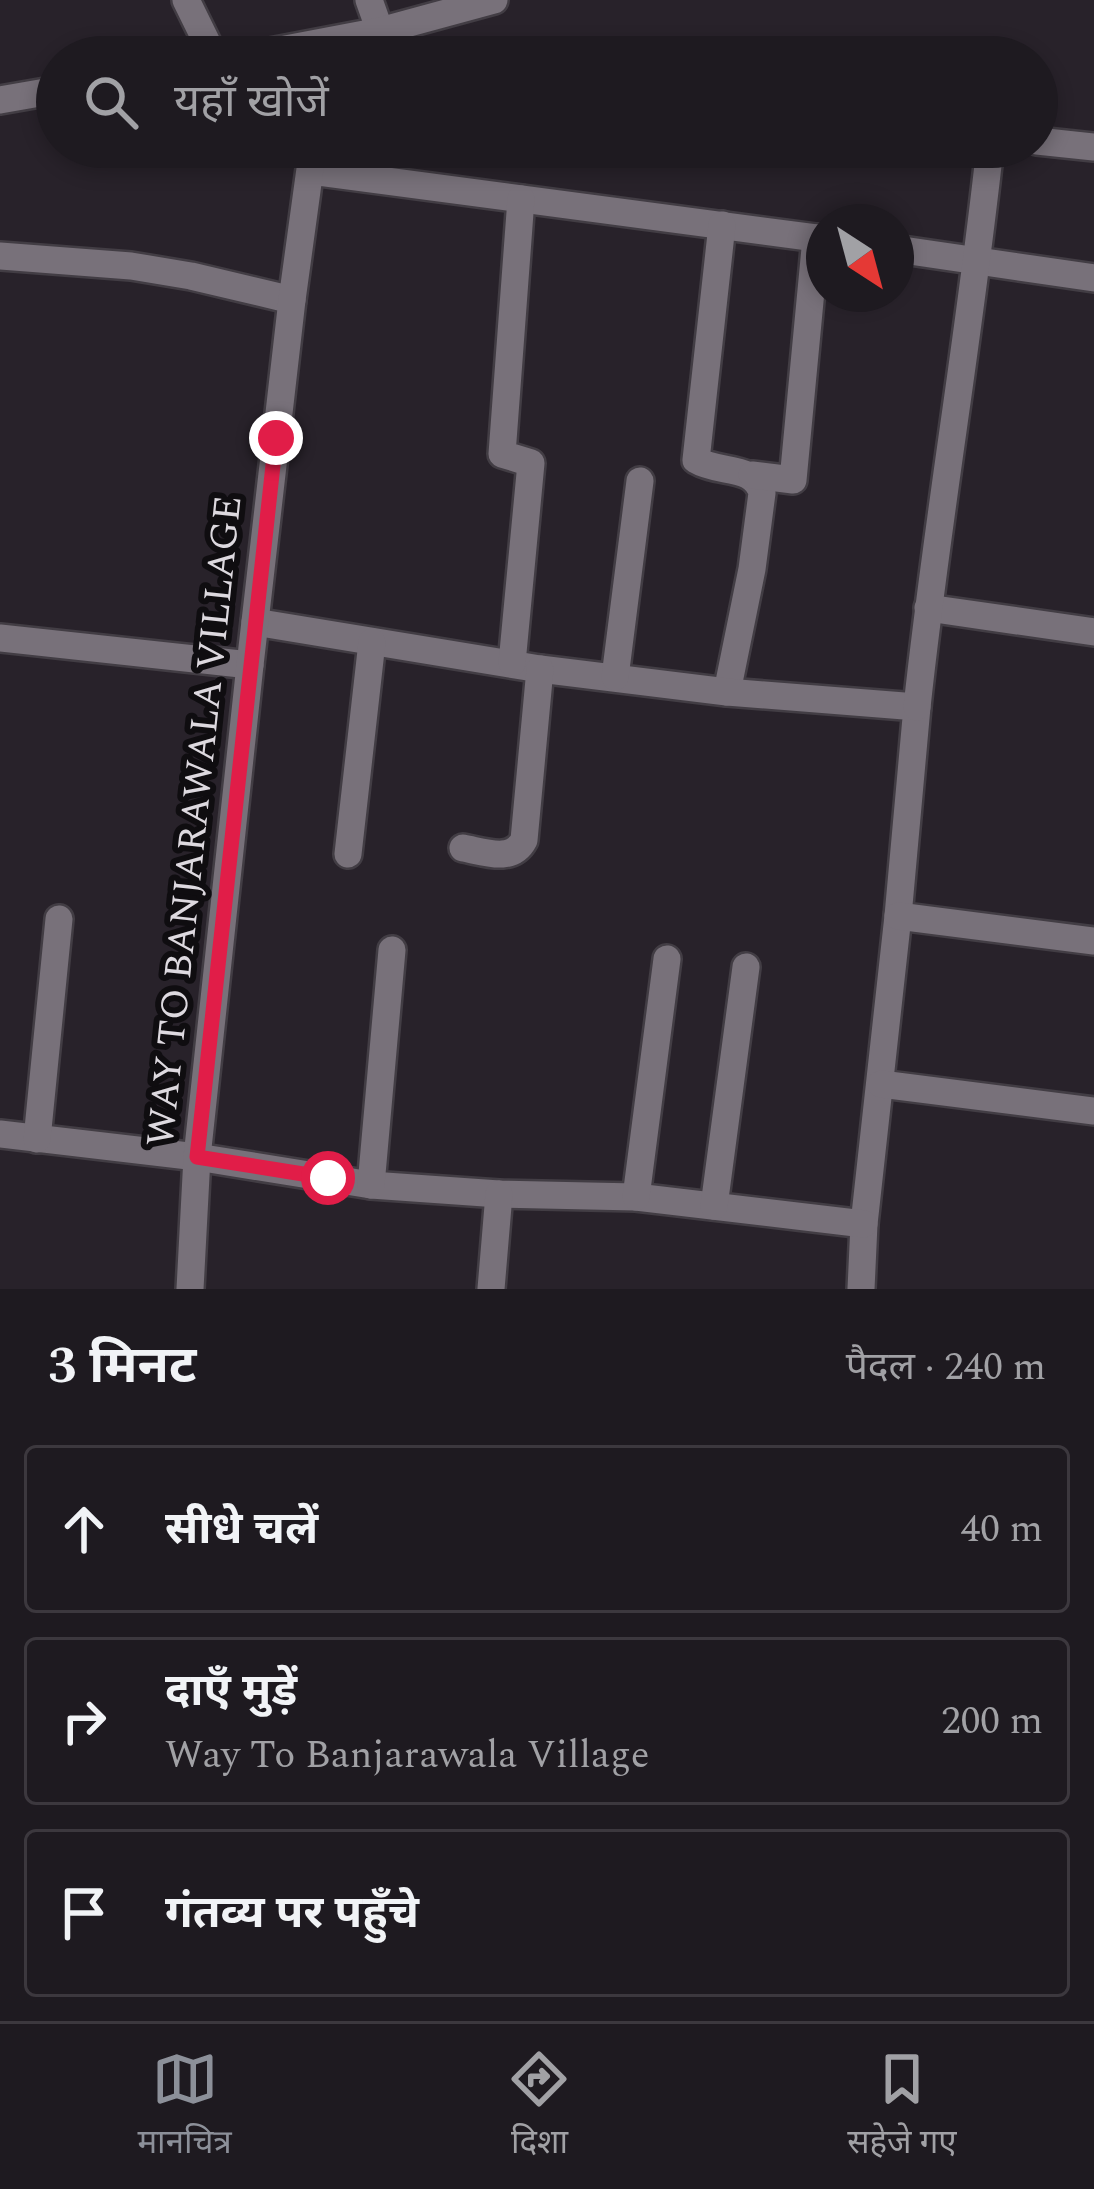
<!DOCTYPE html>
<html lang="hi">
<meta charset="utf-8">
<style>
body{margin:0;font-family:Spectral,"Noto Sans Devanagari",serif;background:#262329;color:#f1f3f6}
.compass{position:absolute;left:806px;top:204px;width:108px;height:108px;border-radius:50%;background:#1e1a20;box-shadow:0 6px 18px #0003;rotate:144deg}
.stop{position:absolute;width:36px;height:36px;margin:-27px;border:9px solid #e11d48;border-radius:50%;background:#fff}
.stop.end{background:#e11d48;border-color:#fff;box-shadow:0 3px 12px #0008}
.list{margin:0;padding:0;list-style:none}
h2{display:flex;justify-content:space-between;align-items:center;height:156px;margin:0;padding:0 48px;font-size:51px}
h2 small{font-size:39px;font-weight:400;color:#a1a1a5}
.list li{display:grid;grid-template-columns:78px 1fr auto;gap:36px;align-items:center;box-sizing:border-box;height:168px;margin:0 24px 24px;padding:0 24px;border:3px solid #3c383e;border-radius:12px}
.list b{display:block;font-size:45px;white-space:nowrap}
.list p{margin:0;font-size:39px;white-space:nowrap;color:#a1a1a5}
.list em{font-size:39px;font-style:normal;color:#a1a1a5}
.icon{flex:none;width:66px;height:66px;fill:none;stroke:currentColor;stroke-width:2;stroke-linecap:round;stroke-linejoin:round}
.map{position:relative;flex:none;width:1094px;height:1289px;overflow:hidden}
.search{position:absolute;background:#1e1a20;box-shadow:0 6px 18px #0003;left:36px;right:36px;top:36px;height:132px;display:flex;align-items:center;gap:30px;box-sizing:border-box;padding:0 42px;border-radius:66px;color:#a1a1a5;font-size:45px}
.sheet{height:732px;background:#1e1a20}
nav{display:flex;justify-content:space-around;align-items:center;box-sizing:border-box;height:168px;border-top:3px solid #3c383e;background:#1e1a20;font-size:33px;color:#a1a1a5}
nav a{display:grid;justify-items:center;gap:6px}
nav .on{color:#8c9099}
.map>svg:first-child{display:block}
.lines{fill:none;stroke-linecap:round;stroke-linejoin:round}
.minor-casing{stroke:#423d44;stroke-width:32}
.minor{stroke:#78717a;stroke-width:27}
.route{stroke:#e11d48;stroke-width:15}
.labels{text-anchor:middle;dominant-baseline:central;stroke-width:12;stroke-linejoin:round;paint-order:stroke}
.street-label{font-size:39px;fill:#ddd9df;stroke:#0f0d10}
</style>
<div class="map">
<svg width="1094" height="1289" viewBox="0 0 1094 1289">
<rect width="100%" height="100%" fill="#28222a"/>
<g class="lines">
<g class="minor-casing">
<g id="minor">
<path d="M186,0L214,57"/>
<path d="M369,0L380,31"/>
<path d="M243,57L380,31L494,0"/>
<path d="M0,100L57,90"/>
<path d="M1037,141L1094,147"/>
<path d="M311,171L824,239"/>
<path d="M722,225L696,460C719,474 754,464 762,493L752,569L727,692"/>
<path d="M896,249L1094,278"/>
<path d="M0,256L131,266L191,276L292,300"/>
<path d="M752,475L793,480L816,238"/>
<path d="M928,608L1094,632"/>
<path d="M255,622L540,669L727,692L917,707L898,916L864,1224L861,1289"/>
<path d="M0,638L250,665"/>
<path d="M512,663L531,463L502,454L521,199"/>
<path d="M615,677L640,481"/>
<path d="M917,707C937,520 970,334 990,147"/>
<path d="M463,848C485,852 512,863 524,840L540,669"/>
<path d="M348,854L372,642"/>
<path d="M898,916L1094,941"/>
<path d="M881,1084L1094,1111"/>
<path d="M0,1134L197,1157L371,1185L499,1194L636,1197L864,1224"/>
<path d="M37,1139L59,919"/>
<path d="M371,1185L392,950"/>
<path d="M636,1197L667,959"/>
<path d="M714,1206L746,967"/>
<path d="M190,1289L197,1157L250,665L292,300L313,147"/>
<path d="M491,1289L499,1194"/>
</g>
</g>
<use href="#minor" class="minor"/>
</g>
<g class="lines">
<path class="route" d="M276,438L197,1157L328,1178"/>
</g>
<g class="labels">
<g class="street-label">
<text transform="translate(195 821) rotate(-84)">WAY TO BANJARAWALA VILLAGE</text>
</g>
</g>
</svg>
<svg class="compass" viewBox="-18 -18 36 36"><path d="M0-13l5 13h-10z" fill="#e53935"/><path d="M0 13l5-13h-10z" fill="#a1a1a5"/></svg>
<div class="stop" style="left:328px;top:1178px"></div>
<div class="stop end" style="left:276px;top:438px"></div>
<div class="search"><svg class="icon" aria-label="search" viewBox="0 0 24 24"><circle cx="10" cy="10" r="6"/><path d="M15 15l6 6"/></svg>यहाँ खोजें</div>
</div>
<section class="sheet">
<h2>3 मिनट<small>पैदल · 240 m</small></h2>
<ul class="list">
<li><svg class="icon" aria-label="ahead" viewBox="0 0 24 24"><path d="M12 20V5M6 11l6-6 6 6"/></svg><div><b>सीधे चलें</b></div><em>40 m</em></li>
<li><svg class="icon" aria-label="right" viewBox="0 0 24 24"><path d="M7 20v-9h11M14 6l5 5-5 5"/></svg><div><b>दाएँ मुड़ें</b><p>Way To Banjarawala Village</p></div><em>200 m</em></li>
<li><svg class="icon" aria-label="arrive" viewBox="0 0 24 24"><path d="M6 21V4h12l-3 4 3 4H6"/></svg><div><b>गंतव्य पर पहुँचे</b></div></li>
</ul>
</section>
<nav>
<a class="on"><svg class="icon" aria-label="map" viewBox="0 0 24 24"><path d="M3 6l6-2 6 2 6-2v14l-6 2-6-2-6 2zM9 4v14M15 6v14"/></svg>मानचित्र</a>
<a><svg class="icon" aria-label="directions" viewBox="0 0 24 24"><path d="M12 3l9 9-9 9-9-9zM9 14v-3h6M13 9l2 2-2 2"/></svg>दिशा</a>
<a><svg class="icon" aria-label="saved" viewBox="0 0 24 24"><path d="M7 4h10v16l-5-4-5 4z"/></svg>सहेजे गए</a>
</nav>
